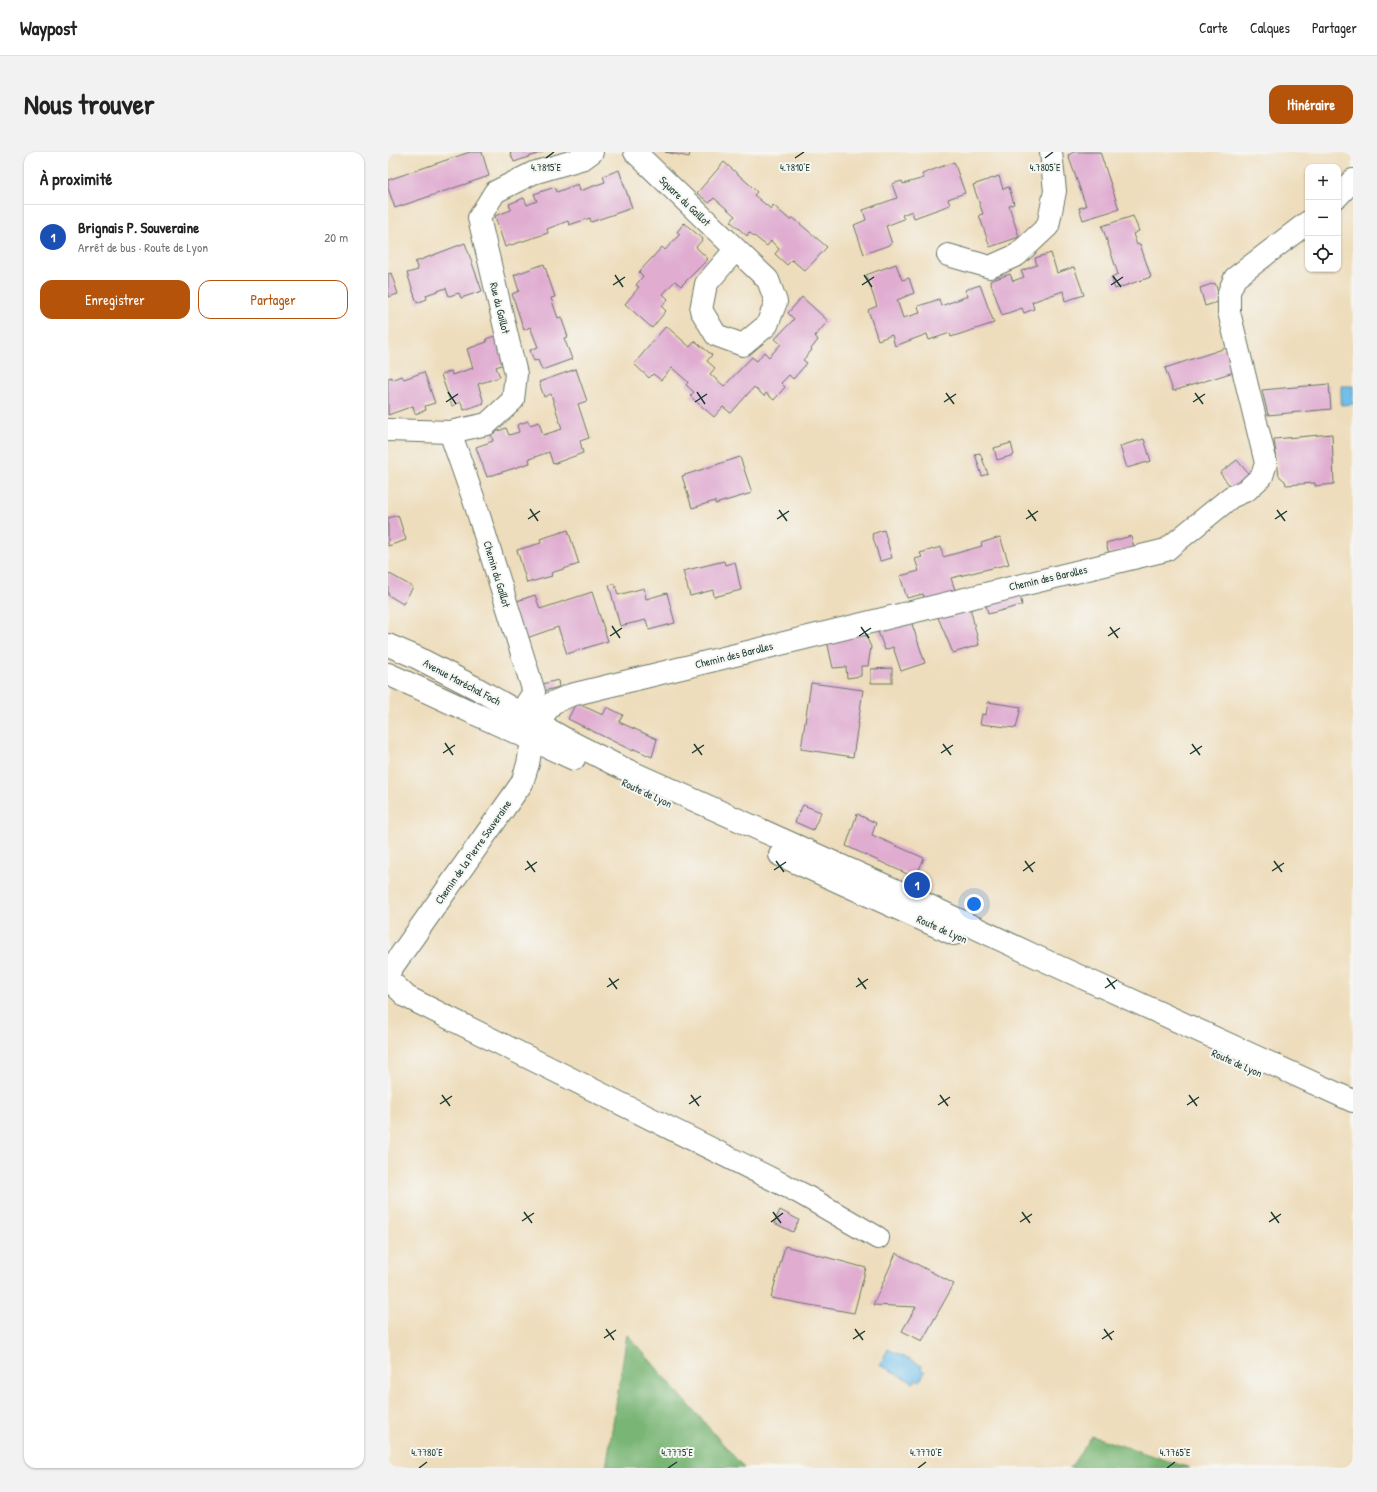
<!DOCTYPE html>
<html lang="fr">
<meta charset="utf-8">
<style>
body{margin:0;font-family:"Patrick Hand",sans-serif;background:#f2f2f2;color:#222}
.controls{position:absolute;right:12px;top:12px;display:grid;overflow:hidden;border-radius:8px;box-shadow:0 1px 3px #0004}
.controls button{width:36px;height:36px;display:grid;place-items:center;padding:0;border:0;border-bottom:1px solid #e0e0e0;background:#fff;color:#222;font:20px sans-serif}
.you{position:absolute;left:586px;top:752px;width:14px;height:14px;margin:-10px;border:3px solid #fff;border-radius:50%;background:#1a73e8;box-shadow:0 0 0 6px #1a73e833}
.badge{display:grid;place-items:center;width:26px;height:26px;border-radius:50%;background:#b45309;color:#fff;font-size:13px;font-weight:700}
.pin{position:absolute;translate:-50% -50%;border:2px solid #fff;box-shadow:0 1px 4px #0006}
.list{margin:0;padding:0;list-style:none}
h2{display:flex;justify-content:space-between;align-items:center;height:52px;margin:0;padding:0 16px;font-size:17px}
h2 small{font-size:13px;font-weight:400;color:#767676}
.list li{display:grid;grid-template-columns:26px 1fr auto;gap:12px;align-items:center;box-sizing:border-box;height:64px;padding:0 16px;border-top:1px solid #e0e0e0}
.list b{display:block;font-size:15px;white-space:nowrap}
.list p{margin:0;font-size:13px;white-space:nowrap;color:#767676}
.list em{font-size:13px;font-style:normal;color:#767676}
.actions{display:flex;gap:8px;padding:12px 16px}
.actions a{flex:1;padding:9px 0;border:1px solid #b45309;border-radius:12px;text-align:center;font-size:14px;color:#b45309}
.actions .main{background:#b45309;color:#fff}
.icon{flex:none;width:22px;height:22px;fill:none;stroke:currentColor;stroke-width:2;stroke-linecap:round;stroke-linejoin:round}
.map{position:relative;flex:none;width:965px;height:1316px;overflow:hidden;border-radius:12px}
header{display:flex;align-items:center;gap:24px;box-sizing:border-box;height:56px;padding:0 20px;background:#fff;border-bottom:1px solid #e0e0e0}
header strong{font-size:19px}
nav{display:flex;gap:22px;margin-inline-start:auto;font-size:14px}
.intro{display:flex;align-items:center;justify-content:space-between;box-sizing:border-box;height:96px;padding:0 24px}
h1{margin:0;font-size:28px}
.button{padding:10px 18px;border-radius:12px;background:#b45309;color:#fff;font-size:14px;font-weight:700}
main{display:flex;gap:24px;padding:0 24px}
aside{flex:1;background:#fff;border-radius:12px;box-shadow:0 1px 3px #0004}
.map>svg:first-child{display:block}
.forest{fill:#79b574;stroke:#4c7954}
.water{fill:#72bfec;stroke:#487e90}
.building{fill:#e0add1}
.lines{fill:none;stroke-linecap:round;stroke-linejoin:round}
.minor-casing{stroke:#677564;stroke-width:24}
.major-casing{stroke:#677564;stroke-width:24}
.minor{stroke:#fff;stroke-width:22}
.major{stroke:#fff;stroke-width:22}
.ticks{fill:none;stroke:#1f3d34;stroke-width:1.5}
.labels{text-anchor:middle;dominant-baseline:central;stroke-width:4;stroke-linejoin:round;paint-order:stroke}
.street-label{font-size:11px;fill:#1f3d34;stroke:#f6f6f2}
.ticks-label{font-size:10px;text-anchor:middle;fill:#1f3d34;stroke:#f6f6f2;stroke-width:4;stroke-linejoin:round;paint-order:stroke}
</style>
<header>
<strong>Waypost</strong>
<nav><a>Carte</a><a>Calques</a><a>Partager</a></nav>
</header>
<div class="intro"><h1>Nous trouver</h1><a class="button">Itinéraire</a></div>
<main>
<aside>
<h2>À proximité<small></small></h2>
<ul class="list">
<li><span class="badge" style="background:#1a4fb4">1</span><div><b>Brignais P. Souveraine</b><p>Arrêt de bus · Route de Lyon</p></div><em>20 m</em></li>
</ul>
<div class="actions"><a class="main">Enregistrer</a><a>Partager</a></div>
</aside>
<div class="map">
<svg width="965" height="1316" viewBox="0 0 965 1316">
<rect width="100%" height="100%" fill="#f6f6f2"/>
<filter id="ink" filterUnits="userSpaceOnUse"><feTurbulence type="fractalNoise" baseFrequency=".025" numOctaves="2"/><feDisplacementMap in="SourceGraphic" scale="8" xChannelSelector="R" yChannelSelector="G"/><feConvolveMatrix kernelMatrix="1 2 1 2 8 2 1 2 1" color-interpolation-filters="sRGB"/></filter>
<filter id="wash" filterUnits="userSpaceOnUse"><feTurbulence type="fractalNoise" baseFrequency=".012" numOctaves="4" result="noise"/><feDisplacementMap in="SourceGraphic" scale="16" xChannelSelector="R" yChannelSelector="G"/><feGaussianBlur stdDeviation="0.9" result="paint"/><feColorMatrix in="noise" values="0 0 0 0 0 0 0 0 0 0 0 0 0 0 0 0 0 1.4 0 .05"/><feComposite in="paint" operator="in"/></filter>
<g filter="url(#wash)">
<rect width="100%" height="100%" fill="#eeddbc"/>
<g class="forest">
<path d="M239,1182L356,1316H218Z"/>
<path d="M704,1284L802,1316H682Z"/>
</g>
<g class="water">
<path d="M953,234H965V252L953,253Z"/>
<path d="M500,1197L534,1214L533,1217L537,1220L532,1229L528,1227L526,1231L492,1213Z"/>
</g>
<g id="blocks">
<g class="building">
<path d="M82,0H94L101,24L7,56L0,36V28Z"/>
<path d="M122,0H155L126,10Z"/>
<path d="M277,0H302L301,5Z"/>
<path d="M686,0H712L731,57L695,68L691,56L698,54L680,3Z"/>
<path d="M336,10L361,32L369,40L366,43L383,57L385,53L402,68L404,65L439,95L417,119L404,108L399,113L387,102L391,97L383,89L379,94L361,80L359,84L343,70L347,64L339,57L326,46L321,51L309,41Z"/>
<path d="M566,10L577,41L560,47L562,53L526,66L524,59L514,63L516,67L498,74L504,92L476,102L466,73L478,68L475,58L509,46L504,32L514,29L515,32L536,26L534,22Z"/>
<path d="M231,18L244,56L203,70L202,66L181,73L180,69L159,77L160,81L117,95L107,64L123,58L121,52L136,46L139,53L149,49L146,42L167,35L169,40L190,32L192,39L217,30L215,24Z"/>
<path d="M611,24L615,37L621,35L626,52L621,54L631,85L602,95L591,63L595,62L585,33Z"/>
<path d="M745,64L751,79L745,82L749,93L752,92L763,125L727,137L723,125L730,122L714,74Z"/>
<path d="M296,71L315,87L308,95L320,107L293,134L287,129L275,142L280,147L274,155L278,159L264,176L237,152L251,135L248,133L255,124L251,120L274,95L277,98L292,82L289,80Z"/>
<path d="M77,91L94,139L73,146L71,141L61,144L58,136L38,143L39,147L29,151L19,121L30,118L27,110Z"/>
<path d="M663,101L669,121L686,115L696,143L677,149L675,139L644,150L646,157L636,161L634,156L614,163L602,129L622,122L625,129L636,125L633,119L649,113L647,106Z"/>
<path d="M156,112L167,145L163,146L170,166L173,165L180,185L176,186L184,207L154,218L150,208L146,209L142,198L150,195L142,175L136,178L124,142L131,139L126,123Z"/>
<path d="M508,112L514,128L521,126L526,141L509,148L515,166L532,161L530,154L540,151L551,147L553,154L580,144L577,138L592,133L606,171L563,185L562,181L541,188L539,182L507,194L504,183L490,188L480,158L489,154L478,123Z"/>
<path d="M3,121L10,142L0,145V122Z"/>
<path d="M827,131L833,149L817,154L812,136Z"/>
<path d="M414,145L440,169L427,184L430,188L423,197L424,198L415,208L419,211L405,227L401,223L393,231L397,235L386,248L378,241L376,244L366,235L343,261L335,255L326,265L302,244L306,240L298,233L300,230L284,216L273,228L265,222L261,226L246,212L278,174L302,195L307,189L324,203L319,209L327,216L322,222L336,234L364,205L369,209L376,200L381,205L393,192L387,187L406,167L400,161Z"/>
<path d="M109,183L119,211L108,215L112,225L90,232L96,251L76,258L73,250L64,254L53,223L63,219L64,223L85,216L79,197L99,190L98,187Z"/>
<path d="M844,194L849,219L785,239L777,216Z"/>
<path d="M188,217L199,249L190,252L201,286L192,289L195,301L165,312L161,300L141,307L142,311L99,325L88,295L105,289L103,282L118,276L121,283L131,280L129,273L140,269L142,273L151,270L155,283L174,277L163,242L156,245L151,230Z"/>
<path d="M36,220L47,251L37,254L38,258L27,262L25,254L0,263V226L4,225V228L14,224L16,227Z"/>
<path d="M941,232L943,257L880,263L874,238Z"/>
<path d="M944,282L946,332L927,334V331L898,333L897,329L891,324L886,287Z"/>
<path d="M756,287L763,309L739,316L732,294Z"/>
<path d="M623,291L626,303L609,308L606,296Z"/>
<path d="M592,301L600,322L594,324L587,302Z"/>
<path d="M352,305L364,341L327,352V349L304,356L294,324Z"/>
<path d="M849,308L865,327L848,342L832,321Z"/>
<path d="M10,363L18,388L0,394V366Z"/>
<path d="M180,378L191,412L163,421L164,424L139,431L129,398L153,391L152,387Z"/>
<path d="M496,378L504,406L492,409L484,382Z"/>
<path d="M743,384L746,395L721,402L718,391Z"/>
<path d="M612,385L621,412L563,426L569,444L538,451L535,442L519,446L512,424L531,419L527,407L534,405L532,401L553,395L555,405L594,394L593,391Z"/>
<path d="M336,409L337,413L347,410L353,438L326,445L325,438L302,444L295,419Z"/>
<path d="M0,421L25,435L15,452L0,443Z"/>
<path d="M227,432L230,443L256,436L258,447L279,441L287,471L261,478L258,468L232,474L221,433Z"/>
<path d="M204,440L220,489L179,502L170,475L136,487L123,451L147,443L152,457Z"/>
<path d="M632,443L634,453L600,462L598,452Z"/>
<path d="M582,455L591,493L565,501L549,463Z"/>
<path d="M523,469L537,511L513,519L505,495L497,498L489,477Z"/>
<path d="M476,480L483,495L480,514H473V524L459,526L458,515L445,516L439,489Z"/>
<path d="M504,516V531H483V517Z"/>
<path d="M170,528L171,535L156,539L154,532Z"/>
<path d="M423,531L475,538L465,605L413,597Z"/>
<path d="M600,550L633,555L628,576L592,572L594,562L598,563Z"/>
<path d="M188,551L215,563L219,555L235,563L231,570L269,587L264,605L246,597L245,599L180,567Z"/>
<path d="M415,653L433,660L425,678L407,670Z"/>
<path d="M469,662L488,671L484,683L536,706L528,725L517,721L458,694Z"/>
<path d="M392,1058L411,1068L405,1080L386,1071Z"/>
<path d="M397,1094L478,1116L466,1161L383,1146Z"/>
<path d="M508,1101L566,1132L534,1189L514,1179L528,1155L485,1153Z"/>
</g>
</g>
</g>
<g filter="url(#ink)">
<use href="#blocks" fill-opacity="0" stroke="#677564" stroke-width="1"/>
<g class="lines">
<g class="minor-casing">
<g id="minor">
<path d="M247,0L380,128L388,150L379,173L355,193L328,183L313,158L318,132L348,97"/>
<path d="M950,44L965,28"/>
<path d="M560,103L602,115L629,103L660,74L667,39L663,0"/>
<path d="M0,278L62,280L99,272L125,248L128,222L91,66L107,40L145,21L196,6L204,0"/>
<path d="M62,280L87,351L146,540L132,562"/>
<path d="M0,821L134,631L140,612L147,571L158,560L164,551L183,543L778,398L843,345L859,338L874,324L878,311L841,160V140L847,126L920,70"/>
<path d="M0,827L19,845L414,1042L490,1086"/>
</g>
</g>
<g class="major-casing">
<g id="major">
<path d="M0,493L28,505L88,536L179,588L230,614L516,742L647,804L965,949"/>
<path d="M0,522L186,607"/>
<path d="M392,703L566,782"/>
</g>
</g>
<use href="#minor" class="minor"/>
<use href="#major" class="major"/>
</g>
</g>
<path class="ticks" d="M158,6L166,0M407,6L416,0M657,6L665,0M227,123L235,135M476,123L484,135M725,124L733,135M225,133L237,125M474,133L486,125M723,133L735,125M60,240L68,252M309,240L317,252M558,241L566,252M807,241L815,252M58,250L70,242M307,250L319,242M556,250L568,242M805,250L817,242M142,357L150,369M391,358L399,369M640,358L648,369M889,358L897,369M140,367L152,359M389,367L401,359M638,367L650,359M887,367L899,359M224,474L232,486M473,475L481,486M722,475L730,486M222,484L234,476M471,484L483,476M720,484L732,476M57,591L65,603M306,592L314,603M555,592L563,603M804,592L812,603M55,601L67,593M304,601L316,593M553,601L565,593M802,602L814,594M139,709L147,720M388,709L396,720M637,709L645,720M886,709L894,720M137,718L149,710M386,718L398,710M635,719L647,710M884,719L896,711M221,826L229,837M470,826L478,837M719,826L727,837M219,835L231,827M468,835L480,827M717,836L729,828M54,943L62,954M303,943L311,954M552,943L560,954M801,943L809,954M52,952L64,944M301,952L313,944M550,953L562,945M799,953L811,945M136,1060L144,1071M385,1060L393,1071M634,1060L642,1071M883,1060L891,1071M134,1069L146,1061M383,1070L395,1061M632,1070L644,1062M881,1070L893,1062M218,1177L226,1188M467,1177L475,1188M716,1177L724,1188M216,1186L228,1178M465,1187L477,1179M714,1187L726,1179M31,1316L39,1310M280,1316L289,1310M530,1316L538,1310M779,1316L787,1310"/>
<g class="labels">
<g class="street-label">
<text transform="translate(297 49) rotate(44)">Square du Gaillot</text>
<text transform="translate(112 156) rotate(76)">Rue du Gaillot</text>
<text transform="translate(109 422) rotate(73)">Chemin du Gaillot</text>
<text transform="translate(660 426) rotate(-13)">Chemin des Barolles</text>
<text transform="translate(346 503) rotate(-14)">Chemin des Barolles</text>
<text transform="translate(74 530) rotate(28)">Avenue Maréchal Foch</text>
<text transform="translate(259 641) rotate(25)">Route de Lyon</text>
<text transform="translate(85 700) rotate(-55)">Chemin de la Pierre Souveraine</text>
<text transform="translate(554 777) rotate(24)">Route de Lyon</text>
<text transform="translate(849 911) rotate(24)">Route de Lyon</text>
</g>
</g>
<g class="ticks-label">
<text x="158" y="19">4.7815°E</text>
<text x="407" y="19">4.7810°E</text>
<text x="657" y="19">4.7805°E</text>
<text x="39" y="1304">4.7780°E</text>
<text x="289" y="1304">4.7775°E</text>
<text x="538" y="1304">4.7770°E</text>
<text x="787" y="1304">4.7765°E</text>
</g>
</svg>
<div class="controls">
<button>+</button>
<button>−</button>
<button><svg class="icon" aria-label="locate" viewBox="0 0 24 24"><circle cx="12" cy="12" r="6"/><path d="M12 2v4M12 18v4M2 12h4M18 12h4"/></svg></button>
</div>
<div class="you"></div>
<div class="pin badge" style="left:529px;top:733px;background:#1a4fb4">1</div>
</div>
</main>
